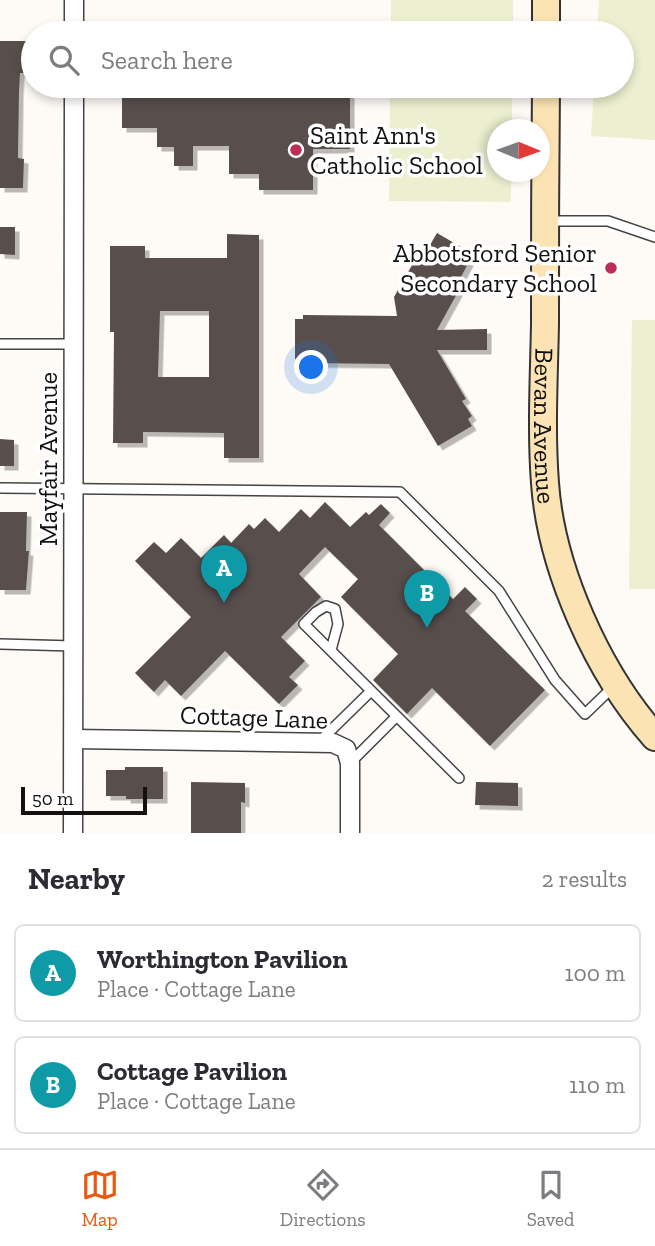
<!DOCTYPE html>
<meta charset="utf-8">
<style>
body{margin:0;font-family:"Zilla Slab",serif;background:#f7f7f7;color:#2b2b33}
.compass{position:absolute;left:487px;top:119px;width:63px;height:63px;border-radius:50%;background:#fff;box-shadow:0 4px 10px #0003;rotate:91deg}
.scale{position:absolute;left:21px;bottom:18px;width:126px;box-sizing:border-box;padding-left:7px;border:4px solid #111;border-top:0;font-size:19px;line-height:24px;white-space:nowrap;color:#111;-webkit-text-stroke:5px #fff;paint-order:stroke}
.you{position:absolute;left:312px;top:368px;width:24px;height:24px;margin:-18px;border:5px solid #fff;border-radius:50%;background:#1a73e8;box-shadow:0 0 0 10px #1a73e833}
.badge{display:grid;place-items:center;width:46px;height:46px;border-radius:50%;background:#ea580c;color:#fff;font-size:23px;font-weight:700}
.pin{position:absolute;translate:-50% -58px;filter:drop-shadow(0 2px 4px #0008)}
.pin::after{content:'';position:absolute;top:37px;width:24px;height:21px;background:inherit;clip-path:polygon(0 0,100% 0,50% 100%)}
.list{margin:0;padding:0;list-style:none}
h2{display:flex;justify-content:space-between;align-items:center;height:91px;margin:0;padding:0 28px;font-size:30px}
h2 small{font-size:23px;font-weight:400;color:#7c7c81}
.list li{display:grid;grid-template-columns:46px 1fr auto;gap:21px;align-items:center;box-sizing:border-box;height:98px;margin:0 14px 14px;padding:0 14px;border:2px solid #e1e1e2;border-radius:10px}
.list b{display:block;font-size:26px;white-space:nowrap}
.list p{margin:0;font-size:23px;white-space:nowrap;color:#7c7c81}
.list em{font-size:23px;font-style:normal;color:#7c7c81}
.icon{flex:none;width:38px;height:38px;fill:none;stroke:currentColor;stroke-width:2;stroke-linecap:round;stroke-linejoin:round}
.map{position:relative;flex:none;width:655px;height:833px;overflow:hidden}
.search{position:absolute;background:#fff;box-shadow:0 4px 10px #0003;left:21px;right:21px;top:21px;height:77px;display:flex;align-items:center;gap:18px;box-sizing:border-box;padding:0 24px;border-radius:38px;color:#7c7c81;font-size:26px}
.sheet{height:315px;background:#fff}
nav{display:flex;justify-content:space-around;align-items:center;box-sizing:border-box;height:98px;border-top:2px solid #e1e1e2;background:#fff;font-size:19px;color:#7c7c81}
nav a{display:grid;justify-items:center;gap:4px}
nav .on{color:#ea580c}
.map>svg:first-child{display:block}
.pitch{fill:#ecf0d0}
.building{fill:#594f4d;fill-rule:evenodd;filter:url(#shadow)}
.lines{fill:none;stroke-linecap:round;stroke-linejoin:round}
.lane-casing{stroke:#444;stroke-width:12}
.street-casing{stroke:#444;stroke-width:21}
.secondary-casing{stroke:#333;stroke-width:30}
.lane{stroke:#fff;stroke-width:9}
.street{stroke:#fff;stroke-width:18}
.secondary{stroke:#fbe3b4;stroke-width:26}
.poi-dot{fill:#bb2e55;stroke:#fff;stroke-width:2.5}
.labels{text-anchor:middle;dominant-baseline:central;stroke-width:7;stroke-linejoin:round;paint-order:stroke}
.poi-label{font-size:26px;fill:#111;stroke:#fff;text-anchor:start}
.street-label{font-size:26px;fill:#111;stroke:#fff}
</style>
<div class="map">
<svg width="655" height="833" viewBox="0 0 655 833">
<defs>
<filter id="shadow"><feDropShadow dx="4.5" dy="4.5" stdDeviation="0" flood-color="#0004"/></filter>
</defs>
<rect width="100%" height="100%" fill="#fefaf5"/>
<g class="pitch">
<rect x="391" y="0" width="122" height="33"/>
<path d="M599,0H655V140L591,136L594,86H622V33H597Z"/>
<path d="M390,86H512V129L498,130V172H511V202L389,201Z"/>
<path d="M632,320H655V589H629Z"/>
</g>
<g class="building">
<path d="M0,41H27L26,73H20L19,93L18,158L24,159L23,188H0Z"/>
<path d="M122,86H350V149H313V190H259V174H229V146H193V166H174V147H157V128H122Z"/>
<path d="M0,227H15V255L0,254Z"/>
<path d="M437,233L473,254L460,279L464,281L437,330L487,329V350H437L466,399L462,401L472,416L468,419L472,426L438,446L389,364L302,363V360L295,359V319H303V315L397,316L394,297L416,258L423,257Z"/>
<path d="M227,234L259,235V458H224V433L143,432V443H113L114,332H110V246H145V258H227ZM160,311H209V377H158Z"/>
<path d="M0,439L14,440V466H0Z"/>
<path d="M325,502L350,527L366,512L369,515L381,504L390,513L379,525L453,599L465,587L477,599L465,611L545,690L490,746L432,688L407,714L373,680L398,654L341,597L358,579L325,547L299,574L321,597L281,637L305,661L289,677L298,685L279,704L225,651L181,696L165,680L154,692L135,673L191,617L135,561L154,542L166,553L181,538L201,558L224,535L231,543L249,524L254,529L265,518L279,532L301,509L310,518Z"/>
<path d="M0,512H27L26,551H29L26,590H0Z"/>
<path d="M125,767H163V799H126V796H106V770H125Z"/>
<path d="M191,782L245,783V803L241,802V833H191Z"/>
<path d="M476,782L518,783V806L475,805Z"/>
</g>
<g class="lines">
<g class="lane-casing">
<g id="lane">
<path d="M547,221H608L655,237"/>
<path d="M0,344H74"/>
<path d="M0,488L400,492L499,591L555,680L585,714L615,685"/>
<path d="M0,644L74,646"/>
<path d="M331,650L338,624L335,609L326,606L316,612L304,624L459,778"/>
<path d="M320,741L371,691"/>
<path d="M350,763L396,717"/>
</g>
</g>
<g class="street-casing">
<g id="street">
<path d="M74,0V33"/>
<path d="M74,739L333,743L346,749L350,763V833"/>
<path d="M73,833L74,86"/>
</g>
</g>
<g class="secondary-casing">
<g id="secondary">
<path d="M546,33V0"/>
<path id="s1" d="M546,86C545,165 545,245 545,324C544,377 541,431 545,483C551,569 598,673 655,737"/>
</g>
</g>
<use href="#lane" class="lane"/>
<use href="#street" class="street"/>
<use href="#secondary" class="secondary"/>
</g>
<g class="poi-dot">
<circle cx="296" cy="150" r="7"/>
<circle cx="611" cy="268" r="7"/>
</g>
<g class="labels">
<g class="poi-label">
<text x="310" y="135">Saint Ann's<tspan x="310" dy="30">Catholic School</tspan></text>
<text x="597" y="253" text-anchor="end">Abbotsford Senior<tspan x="597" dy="30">Secondary School</tspan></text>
</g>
<g class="street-label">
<text stroke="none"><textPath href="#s1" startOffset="340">Bevan Avenue</textPath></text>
<text transform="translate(48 459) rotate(-90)">Mayfair Avenue</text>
<text transform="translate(254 717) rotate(2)">Cottage Lane</text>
</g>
</g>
</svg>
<svg class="compass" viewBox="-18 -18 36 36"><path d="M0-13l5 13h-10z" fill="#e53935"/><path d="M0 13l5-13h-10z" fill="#7c7c81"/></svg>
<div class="scale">50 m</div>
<div class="you"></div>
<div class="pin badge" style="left:224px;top:603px;background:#0f9aa8">A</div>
<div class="pin badge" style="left:427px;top:628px;background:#0f9aa8">B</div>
<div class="search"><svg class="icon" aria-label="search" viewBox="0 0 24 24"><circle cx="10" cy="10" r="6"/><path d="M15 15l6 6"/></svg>Search here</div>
</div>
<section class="sheet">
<h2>Nearby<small>2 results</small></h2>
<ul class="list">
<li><span class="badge" style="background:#0f9aa8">A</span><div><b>Worthington Pavilion</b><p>Place · Cottage Lane</p></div><em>100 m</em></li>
<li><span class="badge" style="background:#0f9aa8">B</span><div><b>Cottage Pavilion</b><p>Place · Cottage Lane</p></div><em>110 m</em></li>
</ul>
</section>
<nav>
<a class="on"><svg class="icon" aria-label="map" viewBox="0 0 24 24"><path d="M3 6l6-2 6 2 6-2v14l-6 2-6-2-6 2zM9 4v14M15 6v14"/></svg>Map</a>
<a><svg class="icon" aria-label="directions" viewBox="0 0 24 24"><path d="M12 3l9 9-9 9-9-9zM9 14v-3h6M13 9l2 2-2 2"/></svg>Directions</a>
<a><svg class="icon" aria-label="saved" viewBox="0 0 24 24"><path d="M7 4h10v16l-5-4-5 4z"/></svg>Saved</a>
</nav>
